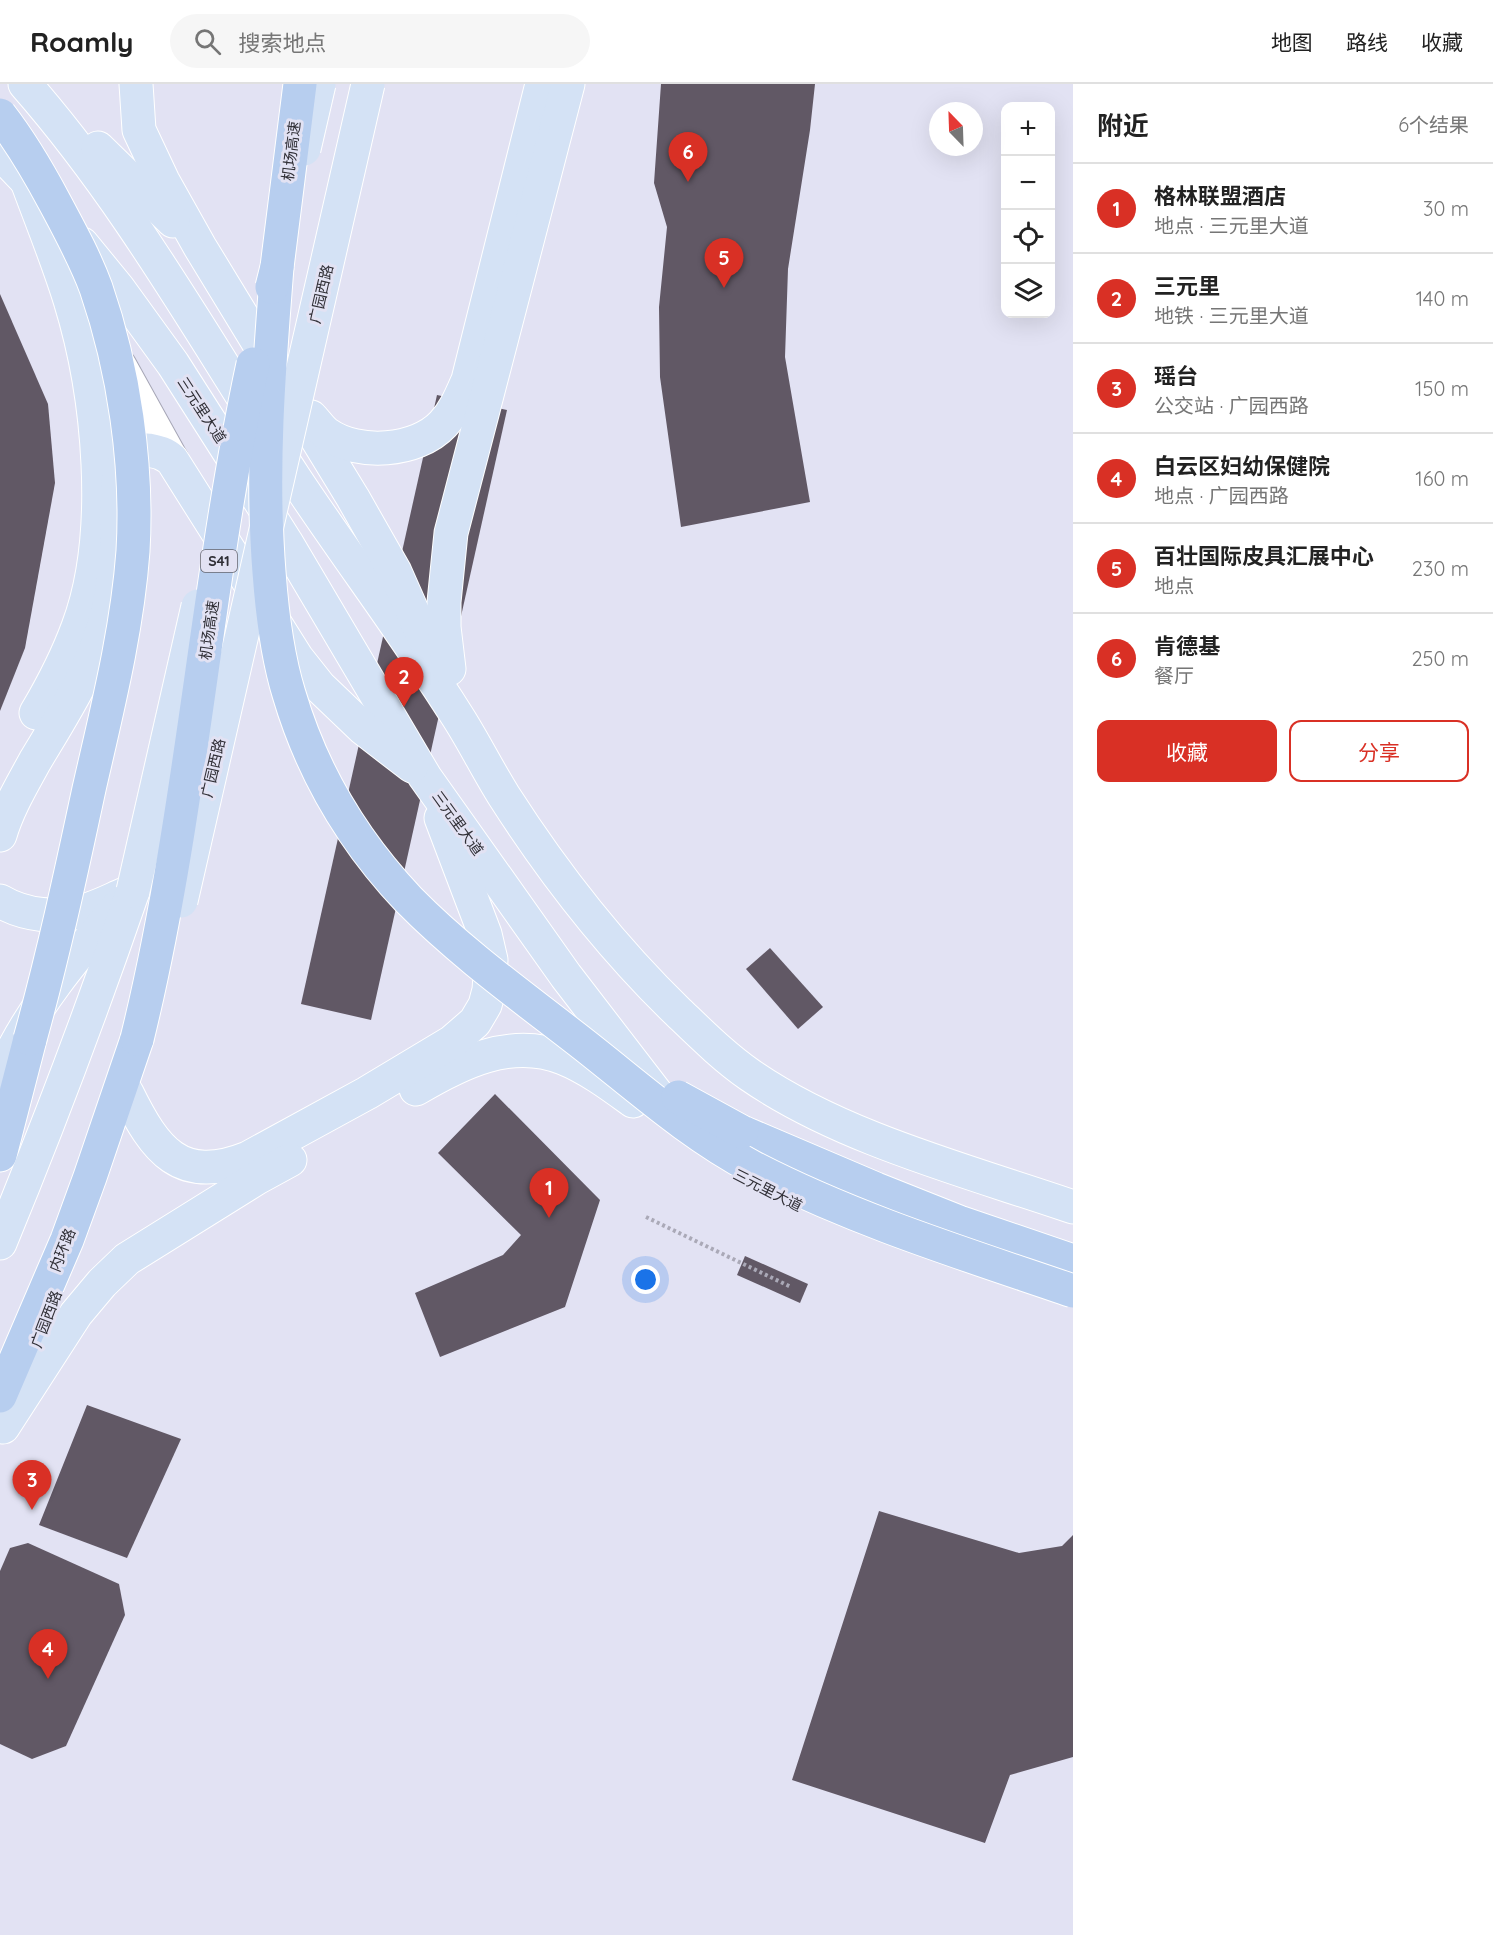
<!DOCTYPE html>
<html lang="zh">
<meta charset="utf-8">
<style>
body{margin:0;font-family:Quicksand,"Noto Sans SC",sans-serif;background:#f6f6f6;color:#222}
.controls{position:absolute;right:18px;top:18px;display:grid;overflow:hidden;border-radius:12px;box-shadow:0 6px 24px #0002}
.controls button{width:54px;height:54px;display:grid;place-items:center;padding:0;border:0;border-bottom:2px solid #e0e0e0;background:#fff;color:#222;font:30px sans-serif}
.compass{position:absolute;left:929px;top:18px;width:54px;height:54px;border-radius:50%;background:#fff;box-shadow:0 6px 24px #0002;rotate:337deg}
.you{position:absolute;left:646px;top:1196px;width:21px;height:21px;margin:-15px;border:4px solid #fff;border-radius:50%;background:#1a73e8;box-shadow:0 0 0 9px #1a73e833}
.badge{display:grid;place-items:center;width:39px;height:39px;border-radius:50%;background:#d93025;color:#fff;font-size:20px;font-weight:700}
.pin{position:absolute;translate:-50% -50px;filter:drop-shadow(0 2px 3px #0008)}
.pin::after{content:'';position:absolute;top:32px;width:21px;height:18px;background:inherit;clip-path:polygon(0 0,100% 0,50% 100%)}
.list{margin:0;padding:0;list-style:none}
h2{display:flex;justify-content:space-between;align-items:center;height:78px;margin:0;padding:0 24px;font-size:26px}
h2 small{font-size:20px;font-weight:400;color:#767676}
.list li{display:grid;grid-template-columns:39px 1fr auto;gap:18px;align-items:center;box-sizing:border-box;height:90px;padding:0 24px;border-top:2px solid #e0e0e0}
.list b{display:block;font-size:22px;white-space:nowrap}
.list p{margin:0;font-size:20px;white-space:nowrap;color:#767676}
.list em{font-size:20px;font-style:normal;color:#767676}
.actions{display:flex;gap:12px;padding:18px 24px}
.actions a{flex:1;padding:14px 0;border:2px solid #d93025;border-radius:12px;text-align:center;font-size:21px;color:#d93025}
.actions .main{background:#d93025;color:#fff}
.icon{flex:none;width:33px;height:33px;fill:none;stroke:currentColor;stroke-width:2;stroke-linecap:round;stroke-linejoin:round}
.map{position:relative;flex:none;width:1073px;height:1851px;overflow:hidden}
header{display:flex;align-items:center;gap:36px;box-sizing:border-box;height:84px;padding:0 30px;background:#fff;border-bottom:2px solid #e0e0e0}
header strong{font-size:28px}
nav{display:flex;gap:33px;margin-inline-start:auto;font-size:21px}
.search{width:420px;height:54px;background:#f6f6f6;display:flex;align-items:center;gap:15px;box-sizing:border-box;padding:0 21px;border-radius:33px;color:#767676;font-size:22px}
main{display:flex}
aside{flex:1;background:#fff}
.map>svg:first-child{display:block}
.building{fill:#615865}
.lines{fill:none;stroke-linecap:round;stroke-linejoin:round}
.minor-casing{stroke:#a6a6b6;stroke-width:35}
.major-casing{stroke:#fff;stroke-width:35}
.highway-casing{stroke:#fff;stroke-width:35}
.path{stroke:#aaa9b7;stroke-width:4;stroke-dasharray:3 3;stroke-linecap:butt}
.minor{stroke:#fff;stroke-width:33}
.major{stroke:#d4e2f5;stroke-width:33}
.highway{stroke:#b7ceef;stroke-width:33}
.major-bridge-casing{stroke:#fff;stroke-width:35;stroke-linecap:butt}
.highway-bridge-casing{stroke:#fff;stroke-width:35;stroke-linecap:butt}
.major-bridge{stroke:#d4e2f5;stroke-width:33}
.highway-bridge{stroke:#b7ceef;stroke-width:33}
.labels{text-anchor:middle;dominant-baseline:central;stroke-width:6;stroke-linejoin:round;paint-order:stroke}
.shield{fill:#e2e2f3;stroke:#65656f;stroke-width:1.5}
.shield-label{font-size:14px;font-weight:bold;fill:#302f36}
.street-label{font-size:15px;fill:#302f36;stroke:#e2e2f3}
</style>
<header>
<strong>Roamly</strong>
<div class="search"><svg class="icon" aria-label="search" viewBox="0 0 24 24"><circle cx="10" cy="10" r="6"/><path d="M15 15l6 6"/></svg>搜索地点</div>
<nav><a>地图</a><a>路线</a><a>收藏</a></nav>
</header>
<main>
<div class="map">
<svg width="1073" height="1851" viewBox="0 0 1073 1851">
<rect width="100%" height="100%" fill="#e2e2f3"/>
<g class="building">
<path d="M661,0H815L810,46L788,185L785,273L810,418L681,443L660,293L659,223L667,143L654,99Z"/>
<path d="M0,210L48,320L55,399L25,564L0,627Z"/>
<path d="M437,311L507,326L371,936L301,920Z"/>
<path d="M770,864L823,923L798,945L746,885Z"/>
<path d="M495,1010L600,1116L565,1223L440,1273L415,1209L503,1171L521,1151L438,1069Z"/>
<path d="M745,1172L808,1200L800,1219L737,1191Z"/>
<path d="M87,1321L181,1355L127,1474L39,1441Z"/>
<path d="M879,1427L1019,1469L1062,1462L1073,1451V1673L1010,1691L985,1759L792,1696Z"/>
<path d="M28,1459L119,1500L125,1531L66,1662L32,1675L0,1660V1487L10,1464Z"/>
</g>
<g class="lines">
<g class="minor-casing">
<path id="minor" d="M120,282L172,376"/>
</g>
<g class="major-casing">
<g id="major">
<path d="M25,0C131,121 206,259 294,393C347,473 405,549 456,630C473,656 487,685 504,712C554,790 612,864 678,928C701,950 724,973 750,991C841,1054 968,1087 1073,1123"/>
<path d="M136,0L139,46L163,97L200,163L353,414L395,488L429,565"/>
<path d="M98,64L173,137"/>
<path d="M0,69L47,118"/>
<path d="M28,100C42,138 58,177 70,216C99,310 113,450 78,543C67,573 52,602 36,629"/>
<path d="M82,160L118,204L173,280L231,371L286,458L425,693L566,892L659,1013"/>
<path d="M311,333C316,338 321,346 327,350C358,372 417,368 443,340C455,327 461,312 468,296L542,0"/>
<path d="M449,585L444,543V518L451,449L568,0"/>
<path d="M0,751C8,724 22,701 35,677C63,630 96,580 108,526C113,503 116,481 117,458C117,435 109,361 148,366C158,368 164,369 172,376L297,574L320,603L364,645L412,682"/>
<path d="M0,817C25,832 58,835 86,826C100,822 113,815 125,810"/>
<path d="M0,993C29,926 76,871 123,817"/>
<path d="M416,1005C460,979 511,953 563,974C588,984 611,1001 633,1017"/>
<path d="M127,1009C155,1066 180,1101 248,1074L367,1009L452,958L475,938L485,921L489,906L491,876L485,850L441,734"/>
<path d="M0,1159C48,1043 92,926 133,807"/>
<path d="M3,1343L76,1230L102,1199L127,1175L257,1094L290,1076"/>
</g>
</g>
<g class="highway-casing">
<g id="highway">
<path d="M742,1048L876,1105L959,1138L1073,1177"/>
<path d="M0,1071L30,955"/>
<path d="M0,1312L67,1156L90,1093L137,955"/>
</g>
</g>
<path class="path" d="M646,1133L791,1203"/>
<use href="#minor" class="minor"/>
<use href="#major" class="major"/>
<use href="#highway" class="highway"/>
<g class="major-bridge-casing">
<g id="major-bridge">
<path d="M304,65L319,0"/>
<path d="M133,807L198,522"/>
<path d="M181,817L368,0"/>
</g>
</g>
<g class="highway-bridge-casing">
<g id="highway-bridge">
<path d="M0,31C21,58 38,87 54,117C69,145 85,174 96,204C124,285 138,381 133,467C127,548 107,626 89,705C71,789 53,872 30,955"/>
<path d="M277,183C269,285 261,386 269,488C272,529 277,571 289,610C312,688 353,757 409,816C461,869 524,914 583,960C638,1003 691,1051 754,1084C855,1136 965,1170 1073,1207"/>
<path d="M272,203L277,183L300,0"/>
<path d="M137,955C192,732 205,503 253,280"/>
<path d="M678,1013L742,1048"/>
</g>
</g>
<use href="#major-bridge" class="major-bridge"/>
<use href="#highway-bridge" class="highway-bridge"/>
</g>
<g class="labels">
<rect class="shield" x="201" y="466" width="36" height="22" rx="4.5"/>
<g class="shield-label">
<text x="219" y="477">S41</text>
</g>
<g class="street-label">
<text transform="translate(291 67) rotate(-83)">机场高速</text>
<text transform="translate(321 210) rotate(-77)">广园西路</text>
<text transform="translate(202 326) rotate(57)">三元里大道</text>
<text transform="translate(209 546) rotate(-82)">机场高速</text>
<text transform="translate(213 684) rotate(-77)">广园西路</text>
<text transform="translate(458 739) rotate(54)">三元里大道</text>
<text transform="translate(768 1106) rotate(27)">三元里大道</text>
<text transform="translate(62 1166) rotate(-68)">内环路</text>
<text transform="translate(46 1235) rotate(-69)">广园西路</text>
</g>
</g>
</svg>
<div class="controls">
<button>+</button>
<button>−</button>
<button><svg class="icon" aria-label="locate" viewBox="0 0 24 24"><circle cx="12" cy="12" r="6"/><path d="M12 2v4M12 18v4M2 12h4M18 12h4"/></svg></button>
<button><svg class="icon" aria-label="layers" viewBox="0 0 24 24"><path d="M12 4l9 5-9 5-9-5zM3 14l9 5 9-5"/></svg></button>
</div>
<svg class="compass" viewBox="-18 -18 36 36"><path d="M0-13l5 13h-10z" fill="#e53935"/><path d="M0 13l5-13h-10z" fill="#767676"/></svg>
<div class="you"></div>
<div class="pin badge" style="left:549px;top:1134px">1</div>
<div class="pin badge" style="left:404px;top:623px">2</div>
<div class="pin badge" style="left:32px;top:1426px">3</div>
<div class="pin badge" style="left:48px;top:1595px">4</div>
<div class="pin badge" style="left:724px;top:204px">5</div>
<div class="pin badge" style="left:688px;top:98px">6</div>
</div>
<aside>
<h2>附近<small>6个结果</small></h2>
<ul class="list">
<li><span class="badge">1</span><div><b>格林联盟酒店</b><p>地点 · 三元里大道</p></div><em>30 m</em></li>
<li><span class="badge">2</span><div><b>三元里</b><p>地铁 · 三元里大道</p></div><em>140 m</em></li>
<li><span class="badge">3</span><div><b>瑶台</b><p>公交站 · 广园西路</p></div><em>150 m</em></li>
<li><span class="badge">4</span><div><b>白云区妇幼保健院</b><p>地点 · 广园西路</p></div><em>160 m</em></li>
<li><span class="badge">5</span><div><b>百壮国际皮具汇展中心</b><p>地点</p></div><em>230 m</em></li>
<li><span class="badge">6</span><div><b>肯德基</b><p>餐厅</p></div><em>250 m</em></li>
</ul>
<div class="actions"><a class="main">收藏</a><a>分享</a></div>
</aside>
</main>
